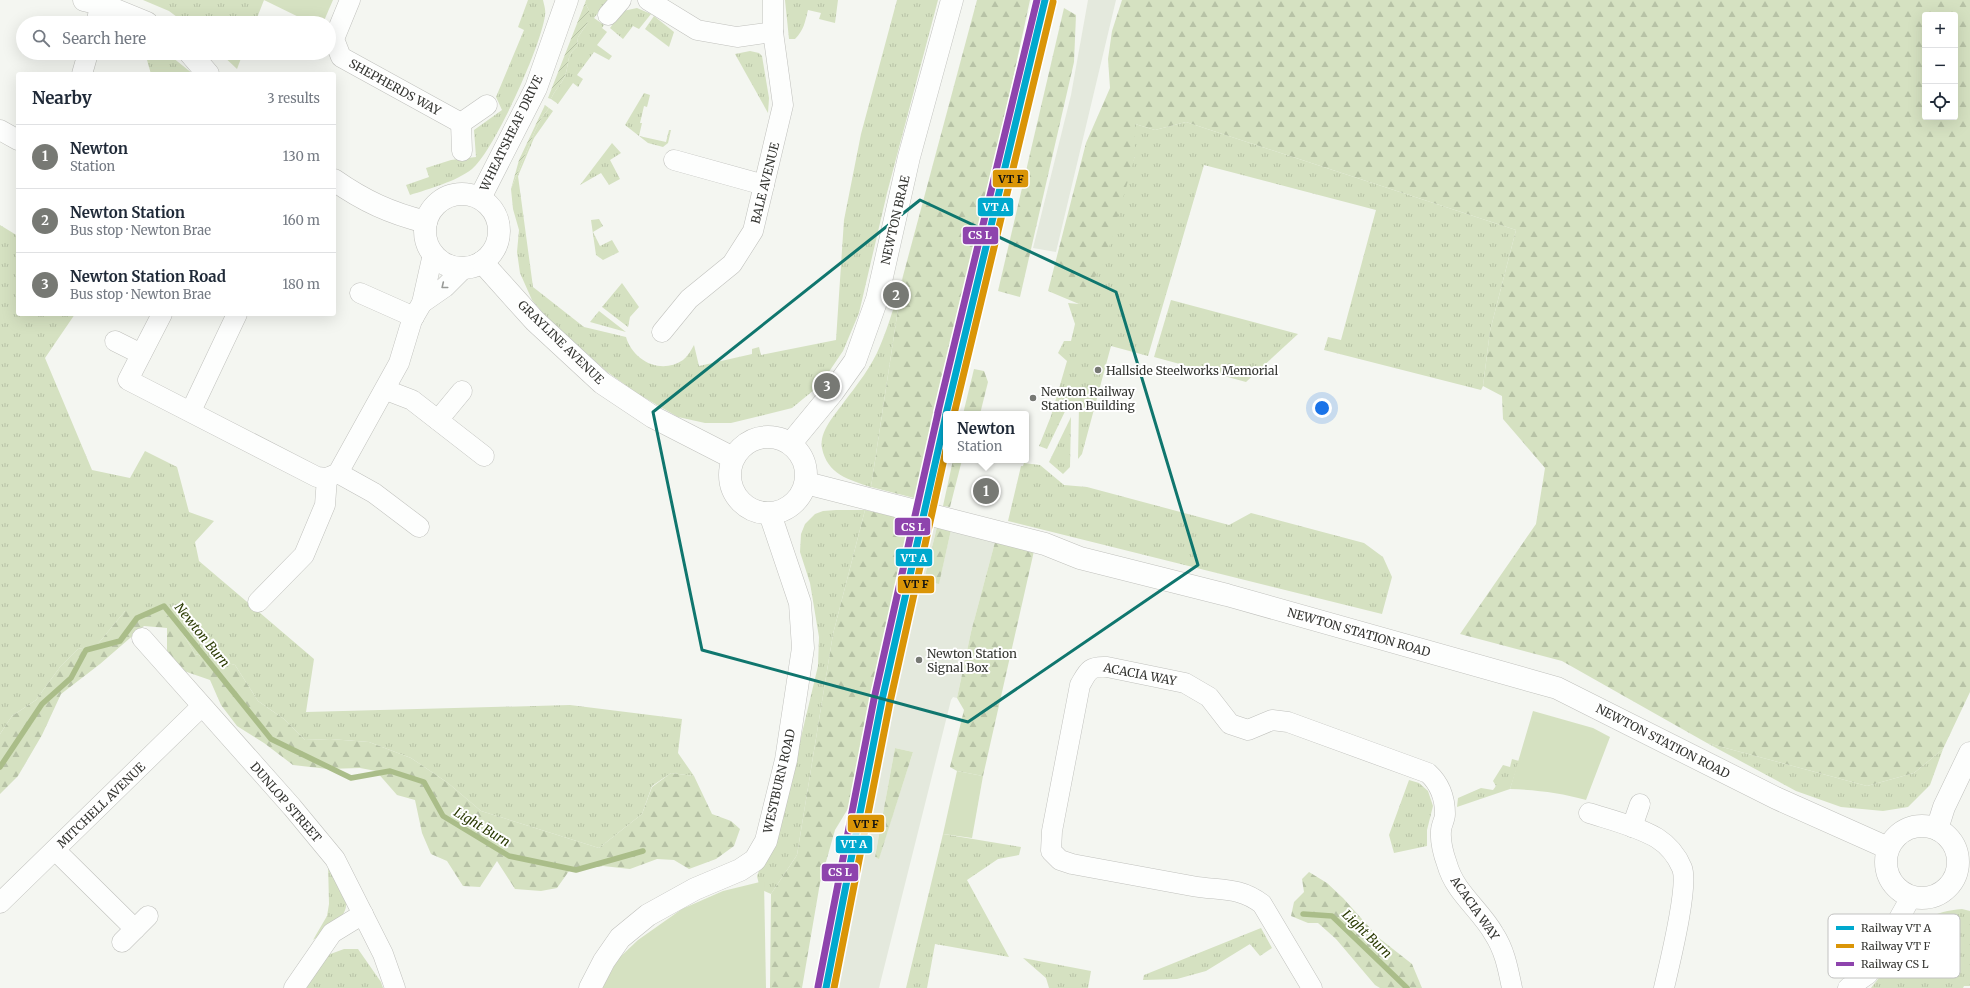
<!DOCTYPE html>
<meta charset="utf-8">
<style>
body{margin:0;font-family:Merriweather,serif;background:#f2f2f3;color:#1f2937}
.controls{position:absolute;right:12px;top:12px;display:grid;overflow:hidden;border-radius:4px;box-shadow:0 4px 16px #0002}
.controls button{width:36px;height:36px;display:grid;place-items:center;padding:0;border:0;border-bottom:1px solid #e0e1e3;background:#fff;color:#1f2937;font:20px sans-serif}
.you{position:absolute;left:1322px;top:408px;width:14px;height:14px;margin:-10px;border:3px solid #fff;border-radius:50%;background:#1a73e8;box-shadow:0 0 0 6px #1a73e833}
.badge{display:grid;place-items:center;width:26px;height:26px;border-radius:50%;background:#777974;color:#fff;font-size:13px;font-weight:700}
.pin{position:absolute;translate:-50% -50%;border:2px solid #fff;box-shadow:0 1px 4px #0006}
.popup{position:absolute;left:943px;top:411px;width:86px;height:52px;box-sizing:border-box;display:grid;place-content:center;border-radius:4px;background:#fff;filter:drop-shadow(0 1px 3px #0005);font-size:13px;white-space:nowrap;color:#747a83}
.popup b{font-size:15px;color:#1f2937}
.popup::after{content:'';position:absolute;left:50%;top:100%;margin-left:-8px;border:8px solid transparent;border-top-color:#fff}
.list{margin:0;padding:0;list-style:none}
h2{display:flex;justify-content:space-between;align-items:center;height:52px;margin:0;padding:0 16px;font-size:17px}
h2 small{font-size:13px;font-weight:400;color:#747a83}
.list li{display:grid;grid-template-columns:26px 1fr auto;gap:12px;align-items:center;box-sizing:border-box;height:64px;padding:0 16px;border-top:1px solid #e0e1e3}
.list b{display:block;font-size:15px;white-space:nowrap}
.list p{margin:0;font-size:13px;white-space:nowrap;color:#747a83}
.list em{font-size:13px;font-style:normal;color:#747a83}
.icon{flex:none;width:22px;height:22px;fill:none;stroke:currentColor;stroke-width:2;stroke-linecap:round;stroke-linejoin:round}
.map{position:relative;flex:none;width:1970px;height:988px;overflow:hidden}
.search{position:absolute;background:#fff;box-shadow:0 4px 16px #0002;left:16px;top:16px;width:320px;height:44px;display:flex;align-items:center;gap:10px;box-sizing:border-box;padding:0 14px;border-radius:22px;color:#747a83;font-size:15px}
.panel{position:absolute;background:#fff;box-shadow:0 4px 16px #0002;left:16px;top:72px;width:320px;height:244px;border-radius:4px}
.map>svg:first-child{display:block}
.built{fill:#e4e9dd;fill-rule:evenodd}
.grass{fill:url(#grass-tufts)}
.forest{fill:url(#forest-firs);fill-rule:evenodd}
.park{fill:#d5e1c1}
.garden{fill:url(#garden-furrows)}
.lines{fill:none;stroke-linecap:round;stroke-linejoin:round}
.stream{stroke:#aabd89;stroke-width:5.5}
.minor-casing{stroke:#c0c1bd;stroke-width:21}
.tertiary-casing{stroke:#c0c1bd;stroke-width:23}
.minor{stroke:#fdfefd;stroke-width:20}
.tertiary{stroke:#fdfefd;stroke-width:22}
.rail-1-casing{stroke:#fff;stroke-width:10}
.rail-2-casing{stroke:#fff;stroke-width:10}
.rail-3-casing{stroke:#fff;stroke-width:10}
.rail-1{stroke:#00a9ce;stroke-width:7}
.rail-2{stroke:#da9507;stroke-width:7}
.rail-3{stroke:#8e44ad;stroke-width:7}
.oneway{stroke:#989a97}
.marked{fill:none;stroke:#0f766e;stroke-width:3;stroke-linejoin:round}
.poi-dot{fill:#777974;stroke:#fff;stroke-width:1.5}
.labels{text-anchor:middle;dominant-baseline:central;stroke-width:4;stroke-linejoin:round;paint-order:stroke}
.street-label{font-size:12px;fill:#343531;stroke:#fff}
.poi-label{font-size:12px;fill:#343531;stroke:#fff;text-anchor:start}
.water-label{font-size:13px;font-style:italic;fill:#2a3a02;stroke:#fff}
.key{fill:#fff;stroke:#c2c2c1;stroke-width:1}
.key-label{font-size:11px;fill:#343531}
.line-badge{stroke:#fff;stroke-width:1.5}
.badge-label{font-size:11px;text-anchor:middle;font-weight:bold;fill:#fff}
.pale-badge-label{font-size:11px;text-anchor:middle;font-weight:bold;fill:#111}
</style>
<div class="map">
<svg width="1970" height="988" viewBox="0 0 1970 988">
<defs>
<pattern id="grass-tufts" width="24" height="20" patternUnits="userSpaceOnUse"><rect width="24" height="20" fill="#d5e1c1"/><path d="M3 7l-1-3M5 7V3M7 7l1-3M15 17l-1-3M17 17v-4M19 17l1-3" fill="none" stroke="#b7c2a6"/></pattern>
<pattern id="forest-firs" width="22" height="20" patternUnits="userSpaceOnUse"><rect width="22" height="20" fill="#d5e1c1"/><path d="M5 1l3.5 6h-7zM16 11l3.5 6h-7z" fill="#b7c2a6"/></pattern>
<pattern id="garden-furrows" width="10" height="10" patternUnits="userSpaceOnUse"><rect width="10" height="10" fill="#d5e1c1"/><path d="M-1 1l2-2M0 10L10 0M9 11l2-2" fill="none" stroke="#b7c2a6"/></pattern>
</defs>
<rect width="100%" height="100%" fill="#f4f6f1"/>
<g class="built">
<path d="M1088,0H1116L1056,252L1033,248L1071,95Z"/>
<path d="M914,521L937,527L924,580L939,583L951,530L995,542L971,632L957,698L953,697L951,700L879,988H818L849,807ZM895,748L913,752L879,858L875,857Z"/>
</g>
<g class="grass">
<path d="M143,0H264L255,23H185L169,11Z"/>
<path d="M528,0H543C544,5 546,10 545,15C542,44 494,151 472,169C457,181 429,189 410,195L406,185L429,177L426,168L451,160L476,157L474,130L502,110L496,97L524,30L518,27Z"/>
<path d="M586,0H608L594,18L604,25L602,28L607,32L597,45L612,56L609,60L594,52L577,75L583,79L578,87L573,83L558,104L551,99C554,91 560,86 564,78C570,66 565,55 577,47L578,37L587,24L589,10L585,3Z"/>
<path d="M785,0H838L835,23L819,19L821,13L808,10C805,22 804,30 795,39H789Z"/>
<path d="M897,0H938L887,193L859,313L843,351L820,385L792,408L731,423H705L678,417L638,394L606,371L548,319L532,300L520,273L517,252L519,230L513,209L511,189L535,131L542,117L549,108L553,111L534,138L518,176L533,287L584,327L626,337C633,361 661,375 683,360C688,356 691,350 694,345L699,366L752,354V349L759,347L761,355L836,340L844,220L861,134Z"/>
<path d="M637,8L651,14L639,29L633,26L623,39L610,28L623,11Z"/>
<path d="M654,16L674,32L669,47L645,29Z"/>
<path d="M750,51L759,53L762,56L769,98L768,113L735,54Z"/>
<path d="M145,53H167L193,74H151Z"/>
<path d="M220,53H243L237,69Z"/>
<path d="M644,93L650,95L647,107L644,106L640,123H642L639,136L666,142L669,130H671L668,143L663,147L648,143L625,125Z"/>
<path d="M1186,122L1516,230L1490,331L1483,386L1481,390L1324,350L1328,337L1341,340L1376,210L1204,165L1148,356L1111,346L1082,454L1078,459L1079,405L1069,403L1047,449L1039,446L1051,416L1067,361L1058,353L1064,341H1071L1075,324L1068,303L1079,304L1135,156V124L1155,130Z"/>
<path d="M612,143L621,153L610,160L620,179L609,185L601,173L580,185Z"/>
<path d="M599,219L603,226L593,232L600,246L612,240L619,252L603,260L596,255L591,220Z"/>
<path d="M0,225L18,236V314H75L45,358L92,470L130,478L145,451L177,467L189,512L214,521L195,542L199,561L314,659L306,712L570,705L682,719L678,753L694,776L671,773L652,786L642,814L599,848L481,811L448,783L411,758L369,742L330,739L305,740L284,719L258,701L235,665L195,654L176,622L125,611L97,645L78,649L60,667L36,700L12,716L0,734Z"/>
<path d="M903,276L871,487C849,480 827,474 822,448C819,431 835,415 844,402C857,385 872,366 880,346C890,323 896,299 903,276Z"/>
<path d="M622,283L639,307L630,317L628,327L602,307Z"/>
<path d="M1171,300L1298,334L1246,382L1154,357Z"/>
<path d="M599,311L626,332L590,322Z"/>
<path d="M1071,417L1070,467L1063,474L1049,462Z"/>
<path d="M1024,463L1040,465L1064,485L1087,487L1229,525L1251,513L1364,543L1383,557L1392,577L1382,614L1008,521L1021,466H1023Z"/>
<path d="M836,510H865L833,634L797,855L771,894L760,889L757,876L786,800L818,666L819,637L810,583L800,552L801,534L805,524L815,514L823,511Z"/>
<path d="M1707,743L1867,786L1914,773L1943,749L1930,785L1908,807L1883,811L1841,807L1796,791Z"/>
<path d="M1512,759L1519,761L1510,789L1457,807L1458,798L1481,788L1493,790L1496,786L1493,781L1503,765L1510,767Z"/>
<path d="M1409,780L1419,783L1428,791L1433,806L1427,830V846L1394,853L1389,835Z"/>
<path d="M943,834L1021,847L1019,855L998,859L967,880L1009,957L935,944L927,988H906Z"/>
<path d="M328,862C332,871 345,892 346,901C349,918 324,932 313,940L327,916L329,904Z"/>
<path d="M1962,909L1970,911V986H1964L1963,988H1871C1902,952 1906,913 1962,909Z"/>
<path d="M1261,928L1272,948L1260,956L1250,944L1206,971L1177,979L1143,980L1144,975Z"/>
<path d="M344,949H358L381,982L383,988H304L325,956Z"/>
<path d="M1023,958L1091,971L1088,988H1049L1046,978Z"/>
</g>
<g class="forest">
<path d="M977,0H1030L922,500L871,487L903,276Z"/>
<path d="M1122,0H1970V692L1943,749L1914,773L1867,786L1707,743L1562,661L1460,634L1536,524L1545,468L1503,419L1502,396L1483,386L1490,331L1516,230L1186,122L1155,130L1135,124V156L1106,258L1079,304L1048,291L1086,143L1110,88L1108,59L1112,31ZM1925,15H1955V117H1925Z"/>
<path d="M1064,8L1076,15L1074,62L1020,297L998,291Z"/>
<path d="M974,369L984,371L988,382L980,414H963Z"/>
<path d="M953,460H962L950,507L943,506Z"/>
<path d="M865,510L914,521L849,807L835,830L820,883L802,988H770L771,894L797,855L833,634Z"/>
<path d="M937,527L951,530L939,584L924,580Z"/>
<path d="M995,542L1034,551L983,776L957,771L950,767L964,710L957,698L971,632Z"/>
<path d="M155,606L176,622L195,654L235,665L258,701L284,719L305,740L330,739L369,742L411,758L448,783L481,811L599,848L642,814L652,787L671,773L694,776L712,814L731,821L740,829L734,846L716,859L689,869L674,860L657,859L630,869L603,866L569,871L557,888L541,891L515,889L497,861L480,887L463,886L447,861L431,854L422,833L415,800L397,795L376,771L360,768L328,769L293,765L264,743L237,726L221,705L210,680L184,671L167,652V628L144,626L100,664L61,694L42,735L18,776L0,794V734L12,716L36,700L60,667L78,649L97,645L125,611Z"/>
<path d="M895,748L913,752L879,859L875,857Z"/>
<path d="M1309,872L1327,883L1343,898L1379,938L1412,964L1422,988H1380L1375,985L1336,939L1318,923H1308L1291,916L1294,902L1304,892L1302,879Z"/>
</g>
<g class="park">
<path d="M264,0H333L323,23H311Z"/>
<path d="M1533,711L1593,728L1610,737L1586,800C1561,793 1537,790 1510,789Z"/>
<path d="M957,771L983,776L972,838L943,834Z"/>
<path d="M764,881L766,988H602L618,959L638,940L682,909L723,891Z"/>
</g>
<g class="garden">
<path d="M585,3L589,10V17L587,24L578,37L577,47C565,55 570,66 564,78C560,86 554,91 551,99L548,98Z"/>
<path d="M545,105L549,108L542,117L535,131L511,189L519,160Z"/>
</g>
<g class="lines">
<g class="stream">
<path d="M0,767L42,704L71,678L86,650L120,641L137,618L164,606L271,739L351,778L390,771L424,782L443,816L509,856L576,870L643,851"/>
<path d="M1303,914L1332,916L1407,988"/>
</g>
<g class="minor-casing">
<g id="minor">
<path d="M350,0L334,39L341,57L461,123"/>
<path d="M648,0L697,30L737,37L773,32"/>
<path d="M608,15L621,0"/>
<path d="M96,23L101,4"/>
<path d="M82,74L88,53"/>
<path d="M0,130L18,140"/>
<path d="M462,151L461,123L487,105"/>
<path d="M674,160L764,185"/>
<path d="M360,293L414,317"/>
<path d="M422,303L445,287L465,267"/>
<path d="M162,314L128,380L317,477L327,478L338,473L399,363L412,320L422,303L433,254"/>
<path d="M662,332L689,299L732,264L753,231L783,105L773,32V0"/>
<path d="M115,341L141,354"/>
<path d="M386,390L412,400L484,456"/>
<path d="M191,411L237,314"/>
<path d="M438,420L462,391"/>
<path d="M338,473L374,493L419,527"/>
<path d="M258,602L304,555L325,505L327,478"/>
<path d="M142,638L292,807L335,859L383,954L395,988"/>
<path d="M1589,813C1611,820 1636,826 1657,838C1668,845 1677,856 1682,868C1689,886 1669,966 1664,988"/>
<path d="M1632,827L1640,804"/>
<path d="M55,850L135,929"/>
<path d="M0,903L201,707"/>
<path d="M122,942L148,916"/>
<path d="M294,988L332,933L363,914"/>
<path d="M1312,988L1262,904C1239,886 1219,891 1192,886C1152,879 1112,871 1072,864L1060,860L1051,851L1052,831L1080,685C1088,671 1089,666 1107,667L1185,683L1209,697L1230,724L1248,730L1272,720L1288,722L1428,773C1440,784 1445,797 1445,814C1445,820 1441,825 1441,831C1440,843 1443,853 1447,864C1455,893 1480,909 1494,934C1505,951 1508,969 1512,988"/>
<path d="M1848,988L1868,974L1911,897"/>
</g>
</g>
<g class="tertiary-casing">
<g id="tertiary">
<path d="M84,0L101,4L147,23"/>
<path d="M190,53L208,74"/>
<path d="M334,180C364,201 390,213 426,222"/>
<circle cx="462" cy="231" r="37"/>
<path d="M480,198L536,88L567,0"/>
<path d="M482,262L535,321L602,383L653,417L733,458"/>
<circle cx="768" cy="475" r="38"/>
<path d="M791,443L833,392L855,361L877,299L909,157L952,0"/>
<path d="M806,483L1045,544L1080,558L1227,595L1557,688L1776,798L1888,848"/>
<circle cx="1922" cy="862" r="36"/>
<path d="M1937,829L1944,807L1970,753"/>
<path d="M590,988L604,961L620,938L648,915L695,889L740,870L755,860L766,841L786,760L803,648L800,603L770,514"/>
</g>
</g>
<use href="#minor" class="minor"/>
<use href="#tertiary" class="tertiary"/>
<g class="rail-1-casing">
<g id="rail-1">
<path d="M946,414L1045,0"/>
<path d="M826,988L882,700L946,415"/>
</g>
</g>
<g class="rail-2-casing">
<g id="rail-2">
<path d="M954,414L1053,2"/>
<path d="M834,988L890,702L946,450"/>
</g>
</g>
<g class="rail-3-casing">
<g id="rail-3">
<path d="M938,412L1037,0"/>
<path d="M818,987L874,699L938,413"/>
</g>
</g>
<use href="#rail-1" class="rail-1"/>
<use href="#rail-2" class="rail-2"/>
<use href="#rail-3" class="rail-3"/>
</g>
<defs><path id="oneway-chevron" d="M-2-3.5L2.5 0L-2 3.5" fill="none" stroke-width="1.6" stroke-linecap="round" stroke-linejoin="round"/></defs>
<use class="oneway" href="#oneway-chevron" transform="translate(444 286) rotate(141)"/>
<path class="marked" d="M920,200L1116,292L1198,565L968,722L702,650L653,412Z"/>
<g class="poi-dot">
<circle cx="1098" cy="370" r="4"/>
<circle cx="1033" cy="398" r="4"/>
<circle cx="919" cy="660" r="4"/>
</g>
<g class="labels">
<g class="street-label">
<text transform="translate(395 87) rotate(29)">SHEPHERDS WAY</text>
<text transform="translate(511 133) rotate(-64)">WHEATSHEAF DRIVE</text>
<text transform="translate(765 183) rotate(-76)">BALE AVENUE</text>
<text transform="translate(895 220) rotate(-77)">NEWTON BRAE</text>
<text transform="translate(561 342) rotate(44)">GRAYLINE AVENUE</text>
<text transform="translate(1359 632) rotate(16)">NEWTON STATION ROAD</text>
<text transform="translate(1140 674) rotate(11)">ACACIA WAY</text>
<text transform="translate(1663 741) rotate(27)">NEWTON STATION ROAD</text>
<text transform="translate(779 781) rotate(-77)">WESTBURN ROAD</text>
<text transform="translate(286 802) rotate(49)">DUNLOP STREET</text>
<text transform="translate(101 805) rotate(-44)">MITCHELL AVENUE</text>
<text transform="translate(1475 908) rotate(55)">ACACIA WAY</text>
</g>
<g class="poi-label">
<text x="1106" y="370">Hallside Steelworks Memorial</text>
<text x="1041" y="391">Newton Railway<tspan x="1041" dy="14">Station Building</tspan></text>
<text x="927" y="653">Newton Station<tspan x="927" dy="14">Signal Box</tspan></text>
</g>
<g class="water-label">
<text transform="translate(202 635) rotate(51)">Newton Burn</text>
<text transform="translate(482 827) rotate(31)">Light Burn</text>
<text transform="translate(1367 934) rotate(44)">Light Burn</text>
</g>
</g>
<rect x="1828" y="914" width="132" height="64" rx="6" class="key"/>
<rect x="1836" y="926" width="18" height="4" fill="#00a9ce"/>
<rect x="1836" y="944" width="18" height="4" fill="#da9507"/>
<rect x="1836" y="962" width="18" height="4" fill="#8e44ad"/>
<g class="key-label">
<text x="1861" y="932">Railway VT A</text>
<text x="1861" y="950">Railway VT F</text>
<text x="1861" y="968">Railway CS L</text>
</g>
<g class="line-badge">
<rect x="992" y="169" width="37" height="19" rx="4" fill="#da9507"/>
<rect x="977" y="197" width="37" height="20" rx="4" fill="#00a9ce"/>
<rect x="962" y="226" width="37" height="19" rx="4" fill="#8e44ad"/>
<rect x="894" y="517" width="37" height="19" rx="4" fill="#8e44ad"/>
<rect x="895" y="548" width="38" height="19" rx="4" fill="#00a9ce"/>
<rect x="897" y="575" width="38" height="19" rx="4" fill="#da9507"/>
<rect x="847" y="814" width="38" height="19" rx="4" fill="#da9507"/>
<rect x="835" y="835" width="38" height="19" rx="4" fill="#00a9ce"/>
<rect x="821" y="863" width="38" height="19" rx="4" fill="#8e44ad"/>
</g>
<g class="badge-label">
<text x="996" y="211">VT A</text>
<text x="980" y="239">CS L</text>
<text x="913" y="531">CS L</text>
<text x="914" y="562">VT A</text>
<text x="854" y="848">VT A</text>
<text x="840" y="876">CS L</text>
</g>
<g class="pale-badge-label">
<text x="1011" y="183">VT F</text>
<text x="916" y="588">VT F</text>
<text x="866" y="828">VT F</text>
</g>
</svg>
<div class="controls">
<button>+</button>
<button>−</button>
<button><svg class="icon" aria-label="locate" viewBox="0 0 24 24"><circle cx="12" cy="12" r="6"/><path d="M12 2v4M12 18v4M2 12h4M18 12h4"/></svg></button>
</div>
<div class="you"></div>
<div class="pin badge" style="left:986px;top:491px">1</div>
<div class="popup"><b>Newton</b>Station</div>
<div class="pin badge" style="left:896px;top:295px">2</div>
<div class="pin badge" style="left:827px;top:386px">3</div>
<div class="search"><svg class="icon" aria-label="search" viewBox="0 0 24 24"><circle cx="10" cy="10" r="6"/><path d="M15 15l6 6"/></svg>Search here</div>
<section class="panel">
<h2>Nearby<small>3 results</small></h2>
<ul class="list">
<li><span class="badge">1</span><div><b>Newton</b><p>Station</p></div><em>130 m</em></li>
<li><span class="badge">2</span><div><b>Newton Station</b><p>Bus stop · Newton Brae</p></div><em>160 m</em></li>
<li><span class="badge">3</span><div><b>Newton Station Road</b><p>Bus stop · Newton Brae</p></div><em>180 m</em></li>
</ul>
</section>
</div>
